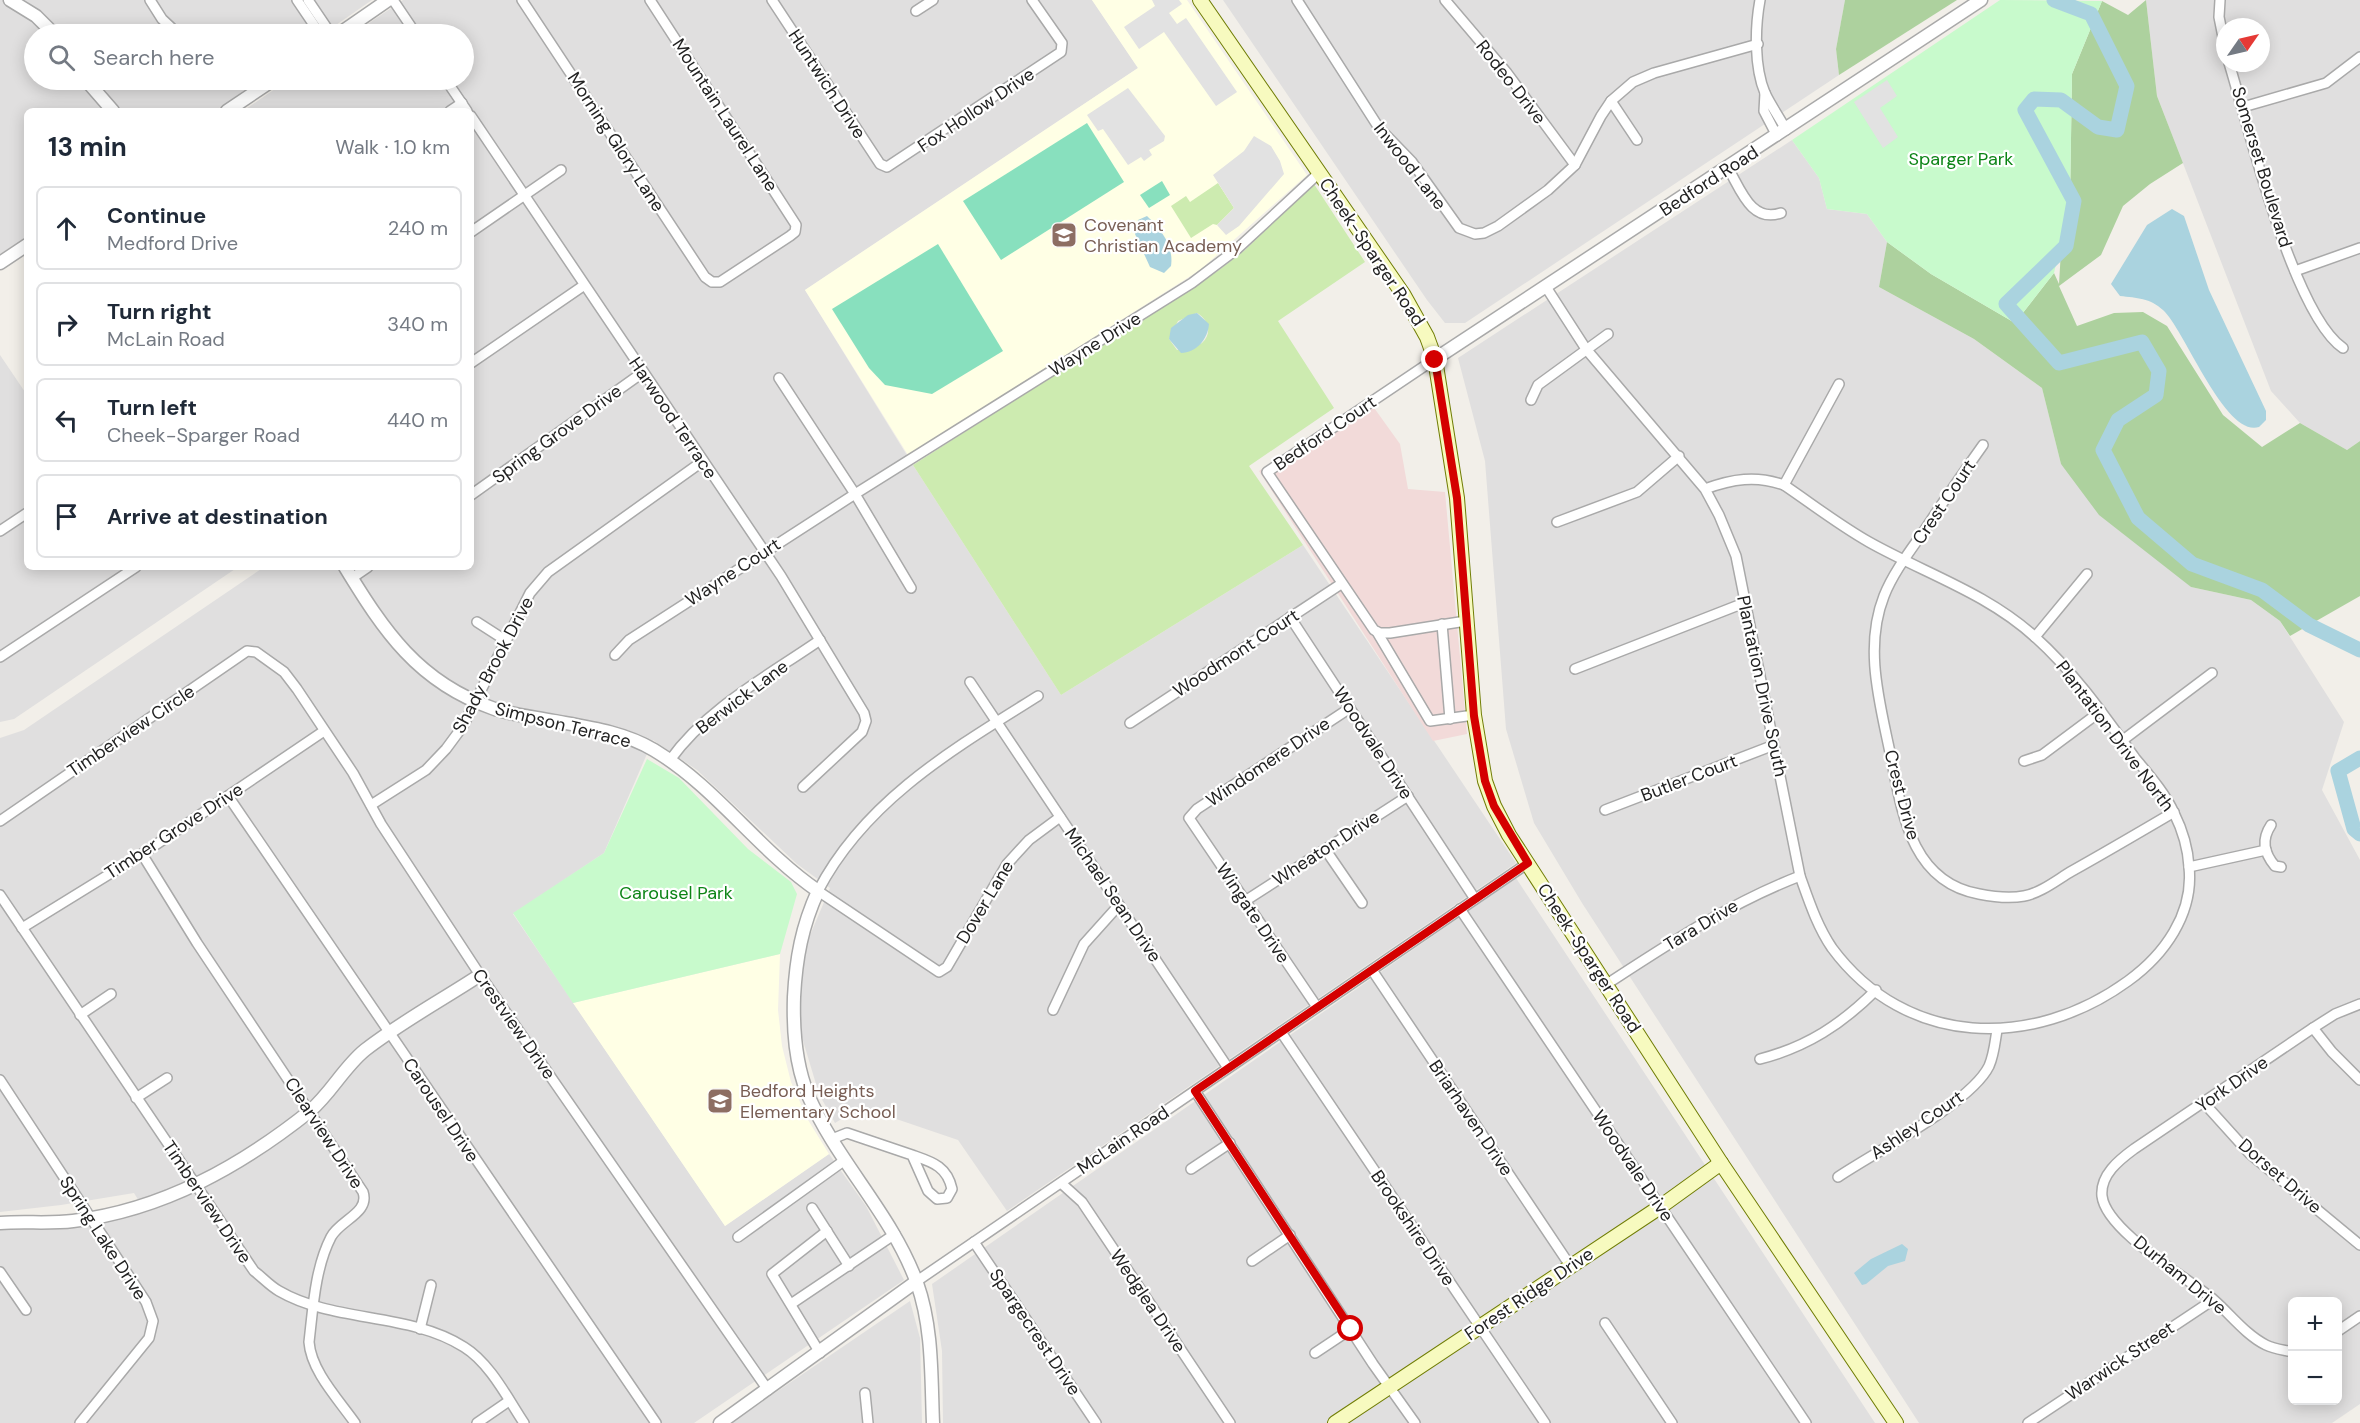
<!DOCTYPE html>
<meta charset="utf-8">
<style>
body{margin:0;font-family:"DM Sans",sans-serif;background:#f6f6f7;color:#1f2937}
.controls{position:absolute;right:18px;bottom:18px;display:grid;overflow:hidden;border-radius:9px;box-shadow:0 3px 15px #0003}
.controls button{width:54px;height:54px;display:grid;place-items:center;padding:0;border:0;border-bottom:2px solid #e0e1e3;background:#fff;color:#1f2937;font:30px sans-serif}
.compass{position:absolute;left:2216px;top:18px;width:54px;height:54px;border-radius:50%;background:#fff;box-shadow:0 3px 15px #0003;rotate:56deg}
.stop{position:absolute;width:18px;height:18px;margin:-14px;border:4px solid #d40000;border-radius:50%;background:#fff}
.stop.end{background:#d40000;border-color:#fff;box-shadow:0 2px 6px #0008}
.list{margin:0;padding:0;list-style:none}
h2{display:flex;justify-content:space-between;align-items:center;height:78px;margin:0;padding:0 24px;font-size:26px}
h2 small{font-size:20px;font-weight:400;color:#747a83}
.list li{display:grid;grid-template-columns:39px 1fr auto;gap:18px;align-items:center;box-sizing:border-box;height:84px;margin:0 12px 12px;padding:0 12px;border:2px solid #e0e1e3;border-radius:9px}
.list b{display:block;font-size:22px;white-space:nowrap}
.list p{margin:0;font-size:20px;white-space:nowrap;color:#747a83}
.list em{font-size:20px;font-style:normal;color:#747a83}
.icon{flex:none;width:33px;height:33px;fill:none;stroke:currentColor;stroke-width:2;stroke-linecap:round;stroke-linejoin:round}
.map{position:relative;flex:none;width:2360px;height:1423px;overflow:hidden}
.search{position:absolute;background:#fff;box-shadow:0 3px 15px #0003;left:24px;top:24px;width:450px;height:66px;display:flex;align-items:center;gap:15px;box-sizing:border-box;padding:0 21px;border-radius:33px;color:#747a83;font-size:22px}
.panel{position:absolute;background:#fff;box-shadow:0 3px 15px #0003;left:24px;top:108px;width:450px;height:462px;border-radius:9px}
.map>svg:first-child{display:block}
.residential{fill:#e0dfdf;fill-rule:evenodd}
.commercial{fill:#f2dad9}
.education{fill:#ffffe5}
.grass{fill:#cdebb0;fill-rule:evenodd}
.forest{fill:#add19e}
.park{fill:#c8facc}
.pitch{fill:#88e0be}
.parking{fill:#e2e2e2}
.water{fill:#aad3df}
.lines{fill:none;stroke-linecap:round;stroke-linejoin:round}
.river{stroke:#aad3df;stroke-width:15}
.minor-casing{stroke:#a9a9a9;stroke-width:12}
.tertiary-casing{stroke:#a9a9a9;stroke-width:15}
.secondary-casing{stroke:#707d05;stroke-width:16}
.minor{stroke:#fff;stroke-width:9}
.tertiary{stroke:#fff;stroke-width:12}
.secondary{stroke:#f7fabf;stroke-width:14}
.route{stroke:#d40000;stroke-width:8}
.labels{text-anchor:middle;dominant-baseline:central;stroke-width:4.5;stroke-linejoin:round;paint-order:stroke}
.street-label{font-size:18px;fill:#222;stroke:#fff}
.park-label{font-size:18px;fill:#0c8416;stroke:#fff}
.education-label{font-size:18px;fill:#785e54;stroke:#fff;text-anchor:start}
</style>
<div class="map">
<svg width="2360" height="1423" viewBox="0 0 2360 1423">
<rect width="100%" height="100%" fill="#f2efe9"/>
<g class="residential">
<path d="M0,0H372L323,34H34V80H259L215,111H27V237L0,254Z"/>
<path d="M403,0H1092L1138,68L805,290L913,465L1061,695L1303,545L1516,863L1007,1211L958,1140L861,1107L835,1123L819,1094L798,1024L805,947L830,888L797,864L697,770L653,740L604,853L513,914L725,1226L829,1154L866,1206L904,1280L694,1423H0V1229L49,1227L145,1211L134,1193L61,1205L0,1212V738L24,730L264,567H471V111H243L288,80H464V34H353Z"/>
<path d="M1223,0H1845L1836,49L1839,75L1465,323H1445L1427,300Z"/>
<path d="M2146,0H2360V441L2347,450L2300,423L2271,391L2157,96ZM2225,27H2261V63H2225Z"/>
<path d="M1792,140L1819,178L1827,209L1867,214L1887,242L1879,287L1974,339L2042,388L2061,464L2191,587L2251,600L2280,621L2344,722L2322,790L2360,860V1404L2332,1423H1919L1582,903L1534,823L1506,729L1485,461L1458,358ZM2292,1302H2338V1400H2292Z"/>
<path d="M0,355L27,395V567H238L14,719L0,722Z"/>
<path d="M1516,878L1875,1423H943L942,1351L932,1284Z"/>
<path d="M910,1301L920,1338L922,1423H731Z"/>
</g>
<path class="commercial" d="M1367,398L1400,444L1408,489L1445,492L1467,734L1433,741L1259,471Z"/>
<g class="education">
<path d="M1092,0H1187L1307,175L1200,270L908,455L805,290L1138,68Z"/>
<path d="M780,954L778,1010L782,1046L791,1082L808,1120L829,1154L725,1226L573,1003Z"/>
</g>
<g class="grass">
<path d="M1218,183L1234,208L1217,225L1213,224L1191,238L1171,206L1186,196L1190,202Z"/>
<path d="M1314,184L1365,262L1278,321L1334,408L1249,466L1303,545L1061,695L913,465L1219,270L1245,250ZM1197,313C1208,319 1213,333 1202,343C1196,347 1184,348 1177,350L1169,339L1178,321Z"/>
</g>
<g class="forest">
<path d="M1845,0H1957L1839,75L1836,49Z"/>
<path d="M2146,0L2157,96L2183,163L2150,184L2123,206L2101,255L2059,286L2077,326L2114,313L2143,312L2167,326L2223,415L2262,447L2300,423L2347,450L2360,441V596L2290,636L2280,621L2251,600L2191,587L2099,515L2061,464L2042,388L1974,339L1879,287L1887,242L1931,274L2015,323L2054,273L2059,284L2062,234L2070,203L2072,74L2102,1L2128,15Z"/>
</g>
<g class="park">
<path d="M2000,0L2102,1L2072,74L2070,203L2054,273L2015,323L1931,274L1887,242L1867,214L1827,209L1819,178L1792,140Z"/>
<path d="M647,759L679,778L748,849L791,882L797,894L780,954L573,1003L513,913L604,853Z"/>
</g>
<g class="pitch">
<path d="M1087,123L1124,182L1001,260L963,201Z"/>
<path d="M1162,181L1170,195L1149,208L1140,195Z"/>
<path d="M938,244L1003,351L932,394L885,385L869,368L832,309Z"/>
</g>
<g class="parking">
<path d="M1152,0H1179L1182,4L1169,13L1177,24L1186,18L1237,92L1216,106L1164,32L1139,49L1124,27L1155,6Z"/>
<path d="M1887,80L1897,96L1880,108L1898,137L1883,148L1854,102Z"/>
<path d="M1128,88L1165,136L1164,141L1149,150L1152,155L1144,161L1141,157L1128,165L1103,129L1098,131L1087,115Z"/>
<path d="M1254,136L1271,146L1280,161L1284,174L1239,226L1226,235L1217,225L1234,208L1213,175L1244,151Z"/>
</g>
<g class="water">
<path d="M2172,209L2184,216L2209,290L2266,411V420L2259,427C2225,438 2185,330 2163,310C2150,298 2137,298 2120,296L2111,284L2147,225Z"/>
<path d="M1147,216C1161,229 1174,246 1171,266L1164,273L1150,267L1135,234L1138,220Z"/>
<path d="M1197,313L1209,324C1208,339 1196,353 1181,353L1169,339L1171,328L1188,315Z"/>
<path d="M1902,1244L1908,1249L1905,1261L1888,1266L1866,1284L1862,1285L1854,1273L1871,1259Z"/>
</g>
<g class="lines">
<g class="river">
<path d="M2054,0L2091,14L2127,86L2117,130L2098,127L2061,100L2034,99L2025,110L2074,201L2066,246L2006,304L2059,363L2142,342L2159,371L2156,395L2118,420L2103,450L2138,518L2192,564L2262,590L2309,625L2360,650"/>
<path d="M2360,758L2338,771L2354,829L2360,834"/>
</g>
<g class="minor-casing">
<g id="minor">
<path d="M150,0L162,19L178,34"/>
<path d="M297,0L320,34"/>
<path d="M308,0L331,34"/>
<path d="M393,0L416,34"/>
<path d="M522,0L705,277L712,282H720L790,236L795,232L796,225L650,0"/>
<path d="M772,0L880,164L887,167L1061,52L1062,43L1032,0"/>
<path d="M1297,0L1379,128L1412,162L1459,228L1475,234L1484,233L1498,226L1548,190L1575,165L1601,116L1611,101L1633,82L1654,73L1758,44"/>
<path d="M1445,0L1507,73L1575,165"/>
<path d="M1760,0C1755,27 1754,67 1765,93C1771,106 1780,118 1786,130"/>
<path d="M2220,0L2219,17L2225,47"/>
<path d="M916,11L933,0"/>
<path d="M2229,63C2248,125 2293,314 2343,348"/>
<path d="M446,80L467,111"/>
<path d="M1765,93L1764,111L1777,136"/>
<path d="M1611,101L1637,140"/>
<path d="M2243,107L2326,83L2360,57"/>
<path d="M450,111L462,103"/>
<path d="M471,116L781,576L864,713L866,721L862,732L803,787"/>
<path d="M1728,168C1741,190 1751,223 1781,213"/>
<path d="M471,232L561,170"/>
<path d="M2295,271L2360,248"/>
<path d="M1546,287L1586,349L1705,489L1719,515L1736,556L1800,876C1809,901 1817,926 1832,948C1906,1048 2033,1050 2128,981C2164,955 2194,914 2189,867C2188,849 2182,829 2174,813C2165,793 2149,775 2135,758C2104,715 2074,672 2035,637C1987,593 1924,573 1869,542C1839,525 1812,504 1784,485C1756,475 1732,479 1705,489"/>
<path d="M1435,359L1267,472L1374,630L1380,633H1390L1466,621"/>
<path d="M471,363L583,286"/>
<path d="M779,378L855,494L911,588"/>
<path d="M1531,400L1538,385L1608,334"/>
<path d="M1983,445C1963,473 1943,502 1924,531C1910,551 1893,573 1884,596C1865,644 1878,696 1888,743C1901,802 1906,881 1979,894C1994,897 2009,899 2024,896C2041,893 2058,879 2072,871C2106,852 2140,832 2174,812"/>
<path d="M1784,485L1839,384"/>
<path d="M471,495L642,373"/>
<path d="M1557,522L1637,492L1679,456"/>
<path d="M0,531L27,513"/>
<path d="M352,578L368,567"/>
<path d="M1290,617L1475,899"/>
<path d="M477,622L505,640"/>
<path d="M1442,624L1450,719"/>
<path d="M1377,632L1430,721L1474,715"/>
<path d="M2035,637L2087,574"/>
<path d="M615,655L629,640L855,494L1192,283L1237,249L1319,173"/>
<path d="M0,657L136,567"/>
<path d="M1575,669L1744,603"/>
<path d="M970,682L1228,1068"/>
<path d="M1038,696C955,748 865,800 818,891L939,972L947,967L1007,864L1029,840L1060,817"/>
<path d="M1130,723L1341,584"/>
<path d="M2123,740L2212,673"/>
<path d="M670,760C707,708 768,676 820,640"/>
<path d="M2024,761L2042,755L2101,711"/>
<path d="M228,796L656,1423"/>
<path d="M371,805L426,770L446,749L463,726L530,593L548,572L703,461"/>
<path d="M1605,810L1774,745"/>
<path d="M0,821L247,651L256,652L284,672L297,689L353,773L381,824L480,975L768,1390"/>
<path d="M2271,825C2261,840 2264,853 2275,866L2281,867"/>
<path d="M1325,849L1362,903"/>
<path d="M142,854L197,943L363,1192C370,1213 340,1220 331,1237C315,1268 313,1308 309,1342C311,1371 339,1400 355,1423"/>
<path d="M2189,867L2266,850"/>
<path d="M0,895L254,1271C262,1277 270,1286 279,1291C334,1323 409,1312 464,1347C490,1363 508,1399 524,1423"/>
<path d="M1245,901L1408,796"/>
<path d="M1460,909L1806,1423"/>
<path d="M22,928L142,854L324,731"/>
<path d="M1372,970L1571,1267"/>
<path d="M1607,984C1670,943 1730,903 1800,876"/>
<path d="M1317,1007L1189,818L1197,809L1350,708"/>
<path d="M1053,1010L1084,944L1119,905"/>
<path d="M80,1015L111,994"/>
<path d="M2313,1028L2332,1052L2360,1080"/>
<path d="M1281,1032L1545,1423"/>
<path d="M1760,1059C1807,1047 1842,1024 1876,990"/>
<path d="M0,1080L146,1302L153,1321L149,1338L80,1423"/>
<path d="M1195,1091L1373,1364L1415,1423"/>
<path d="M136,1098L167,1078"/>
<path d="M2204,1103L2250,1154L2360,1245"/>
<path d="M832,1139L847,1133L912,1155L928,1191L937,1199L947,1198L952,1189C947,1166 932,1162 912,1155"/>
<path d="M1191,1169L1230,1143"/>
<path d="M1838,1177C1875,1152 1971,1103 1989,1066C1994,1055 1995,1042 1997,1030"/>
<path d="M1061,1183L1082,1202L1230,1423"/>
<path d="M812,1208L849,1266"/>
<path d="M738,1237L845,1160"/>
<path d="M974,1242L1096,1423"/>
<path d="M1252,1261L1290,1235"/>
<path d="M0,1272L26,1310"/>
<path d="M917,1281L1528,863"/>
<path d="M791,1304L895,1234"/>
<path d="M1605,1323L1672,1423"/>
<path d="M420,1329L431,1285"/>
<path d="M2338,1331L2360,1316"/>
<path d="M2292,1352C2284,1350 2274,1349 2266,1345C2246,1335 2231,1315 2214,1300C2188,1278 2106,1231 2102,1196C2100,1175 2119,1160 2134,1149L2313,1028L2335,1014L2360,1004"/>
<path d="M820,1353L772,1274L827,1231"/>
<path d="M1315,1353L1351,1329"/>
<path d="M865,1393L868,1423"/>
<path d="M477,1423L509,1401"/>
<path d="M2028,1423L2213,1300"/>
</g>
</g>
<g class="tertiary-casing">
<g id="tertiary">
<path d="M10,0L36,16L54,34"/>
<path d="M339,34L388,0"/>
<path d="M86,80L113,111"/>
<path d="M227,111L273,80"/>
<path d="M0,263L27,245"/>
<path d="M1435,359L1981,0"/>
<path d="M345,567C384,631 418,682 492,708C511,715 534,717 554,721C587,727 624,732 654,750C717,788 758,850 818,891C802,926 796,958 794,997C793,1030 795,1063 808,1095C837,1162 892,1214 917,1283C933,1328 931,1377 933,1423"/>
<path d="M0,1223C24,1221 49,1224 73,1221C163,1210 241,1166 310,1111C331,1093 344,1067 365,1050C401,1022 442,1000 480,975"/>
<path d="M720,1423L917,1281"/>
</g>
</g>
<g class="secondary-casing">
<g id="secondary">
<path d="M1200,0L1403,294L1427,337L1435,359L1457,498L1474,715L1485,781L1494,806L1509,835L1721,1163L1896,1423"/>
<path d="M1335,1423L1660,1207L1721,1163"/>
</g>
</g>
<use href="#minor" class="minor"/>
<use href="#tertiary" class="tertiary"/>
<use href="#secondary" class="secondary"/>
</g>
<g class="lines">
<path class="route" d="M1351,1329L1195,1091L1528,863L1494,806L1485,781L1474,716L1457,498L1435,360"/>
</g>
<defs>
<g id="school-square" transform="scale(1.35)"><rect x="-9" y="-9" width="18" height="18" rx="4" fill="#8d6e63" stroke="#fff"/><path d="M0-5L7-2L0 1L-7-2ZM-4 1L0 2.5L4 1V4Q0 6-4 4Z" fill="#fff"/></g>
</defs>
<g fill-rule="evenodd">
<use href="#school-square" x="1064" y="235"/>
<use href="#school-square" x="720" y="1101"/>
</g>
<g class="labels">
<g class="street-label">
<text transform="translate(1511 82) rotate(52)">Rodeo Drive</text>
<text transform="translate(827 84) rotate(57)">Huntwich Drive</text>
<text transform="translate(976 110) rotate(-34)">Fox Hollow Drive</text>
<text transform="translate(725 115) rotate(57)">Mountain Laurel Lane</text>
<text transform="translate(616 142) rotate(57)">Morning Glory Lane</text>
<text transform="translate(1410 166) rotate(52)">Inwood Lane</text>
<text transform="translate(2262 167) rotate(73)">Somerset Boulevard</text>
<text transform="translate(1709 181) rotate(-33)">Bedford Road</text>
<text transform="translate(1372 252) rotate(56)">Cheek-Sparger Road</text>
<text transform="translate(1095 344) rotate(-32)">Wayne Drive</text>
<text transform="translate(673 418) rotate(56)">Harwood Terrace</text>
<text transform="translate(1325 433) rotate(-34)">Bedford Court</text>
<text transform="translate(557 434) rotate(-36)">Spring Grove Drive</text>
<text transform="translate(1944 502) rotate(-56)">Crest Court</text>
<text transform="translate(733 572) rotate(-33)">Wayne Court</text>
<text transform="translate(1236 653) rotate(-33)">Woodmont Court</text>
<text transform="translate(493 665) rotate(-62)">Shady Brook Drive</text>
<text transform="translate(1762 686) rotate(78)">Plantation Drive South</text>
<text transform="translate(742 697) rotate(-37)">Berwick Lane</text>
<text transform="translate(563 725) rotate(14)">Simpson Terrace</text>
<text transform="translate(131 731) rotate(-34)">Timberview Circle</text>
<text transform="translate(2115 736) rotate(53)">Plantation Drive North</text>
<text transform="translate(1373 743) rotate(57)">Woodvale Drive</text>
<text transform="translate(1268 762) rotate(-34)">Windomere Drive</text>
<text transform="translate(1689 778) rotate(-21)">Butler Court</text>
<text transform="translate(1902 795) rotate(75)">Crest Drive</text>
<text transform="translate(174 831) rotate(-33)">Timber Grove Drive</text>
<text transform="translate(1326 848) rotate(-33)">Wheaton Drive</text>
<text transform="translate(1113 895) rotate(56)">Michael Sean Drive</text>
<text transform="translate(985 902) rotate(-59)">Dover Lane</text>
<text transform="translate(1253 913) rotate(56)">Wingate Drive</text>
<text transform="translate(1701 925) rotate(-31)">Tara Drive</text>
<text transform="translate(1589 958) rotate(57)">Cheek-Sparger Road</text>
<text transform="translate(514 1024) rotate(55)">Crestview Drive</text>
<text transform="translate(2232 1084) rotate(-35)">York Drive</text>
<text transform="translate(441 1110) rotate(56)">Carousel Drive</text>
<text transform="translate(1471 1118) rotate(56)">Briarhaven Drive</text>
<text transform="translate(1917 1125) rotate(-34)">Ashley Court</text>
<text transform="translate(324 1133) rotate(57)">Clearview Drive</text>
<text transform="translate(1123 1140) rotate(-34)">McLain Road</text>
<text transform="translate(1633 1166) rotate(56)">Woodvale Drive</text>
<text transform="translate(2280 1176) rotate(41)">Dorset Drive</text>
<text transform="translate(207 1202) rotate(56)">Timberview Drive</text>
<text transform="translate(1413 1228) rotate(56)">Brookshire Drive</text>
<text transform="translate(103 1238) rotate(57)">Spring Lake Drive</text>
<text transform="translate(2180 1275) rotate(39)">Durham Drive</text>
<text transform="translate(1529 1294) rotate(-34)">Forest Ridge Drive</text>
<text transform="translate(1148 1301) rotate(56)">Wedglea Drive</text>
<text transform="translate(1035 1332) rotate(56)">Spargecrest Drive</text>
<text transform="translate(2120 1361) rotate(-34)">Warwick Street</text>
</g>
<g class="park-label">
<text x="1961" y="159">Sparger Park</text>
<text x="676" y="893">Carousel Park</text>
</g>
<g class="education-label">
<text x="1084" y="225">Covenant<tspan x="1084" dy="21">Christian Academy</tspan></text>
<text x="740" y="1091">Bedford Heights<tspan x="740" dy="21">Elementary School</tspan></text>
</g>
</g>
</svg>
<div class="controls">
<button>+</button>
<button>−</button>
</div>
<svg class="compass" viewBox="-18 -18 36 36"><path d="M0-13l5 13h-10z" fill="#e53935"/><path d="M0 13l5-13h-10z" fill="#747a83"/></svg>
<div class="stop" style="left:1351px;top:1329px"></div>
<div class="stop end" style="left:1435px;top:360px"></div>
<div class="search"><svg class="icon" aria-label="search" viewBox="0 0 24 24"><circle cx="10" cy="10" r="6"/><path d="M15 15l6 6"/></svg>Search here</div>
<section class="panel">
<h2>13 min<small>Walk · 1.0 km</small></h2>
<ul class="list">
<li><svg class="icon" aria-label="ahead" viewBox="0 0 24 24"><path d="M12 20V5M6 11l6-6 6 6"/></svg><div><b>Continue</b><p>Medford Drive</p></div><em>240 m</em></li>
<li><svg class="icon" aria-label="right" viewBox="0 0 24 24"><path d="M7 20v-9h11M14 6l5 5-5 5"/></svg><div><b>Turn right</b><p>McLain Road</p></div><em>340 m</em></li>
<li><svg class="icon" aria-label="left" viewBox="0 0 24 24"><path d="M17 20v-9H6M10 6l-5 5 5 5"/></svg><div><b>Turn left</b><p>Cheek-Sparger Road</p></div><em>440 m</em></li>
<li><svg class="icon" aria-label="arrive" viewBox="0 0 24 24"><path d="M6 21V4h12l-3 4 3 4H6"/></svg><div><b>Arrive at destination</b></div></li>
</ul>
</section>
</div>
